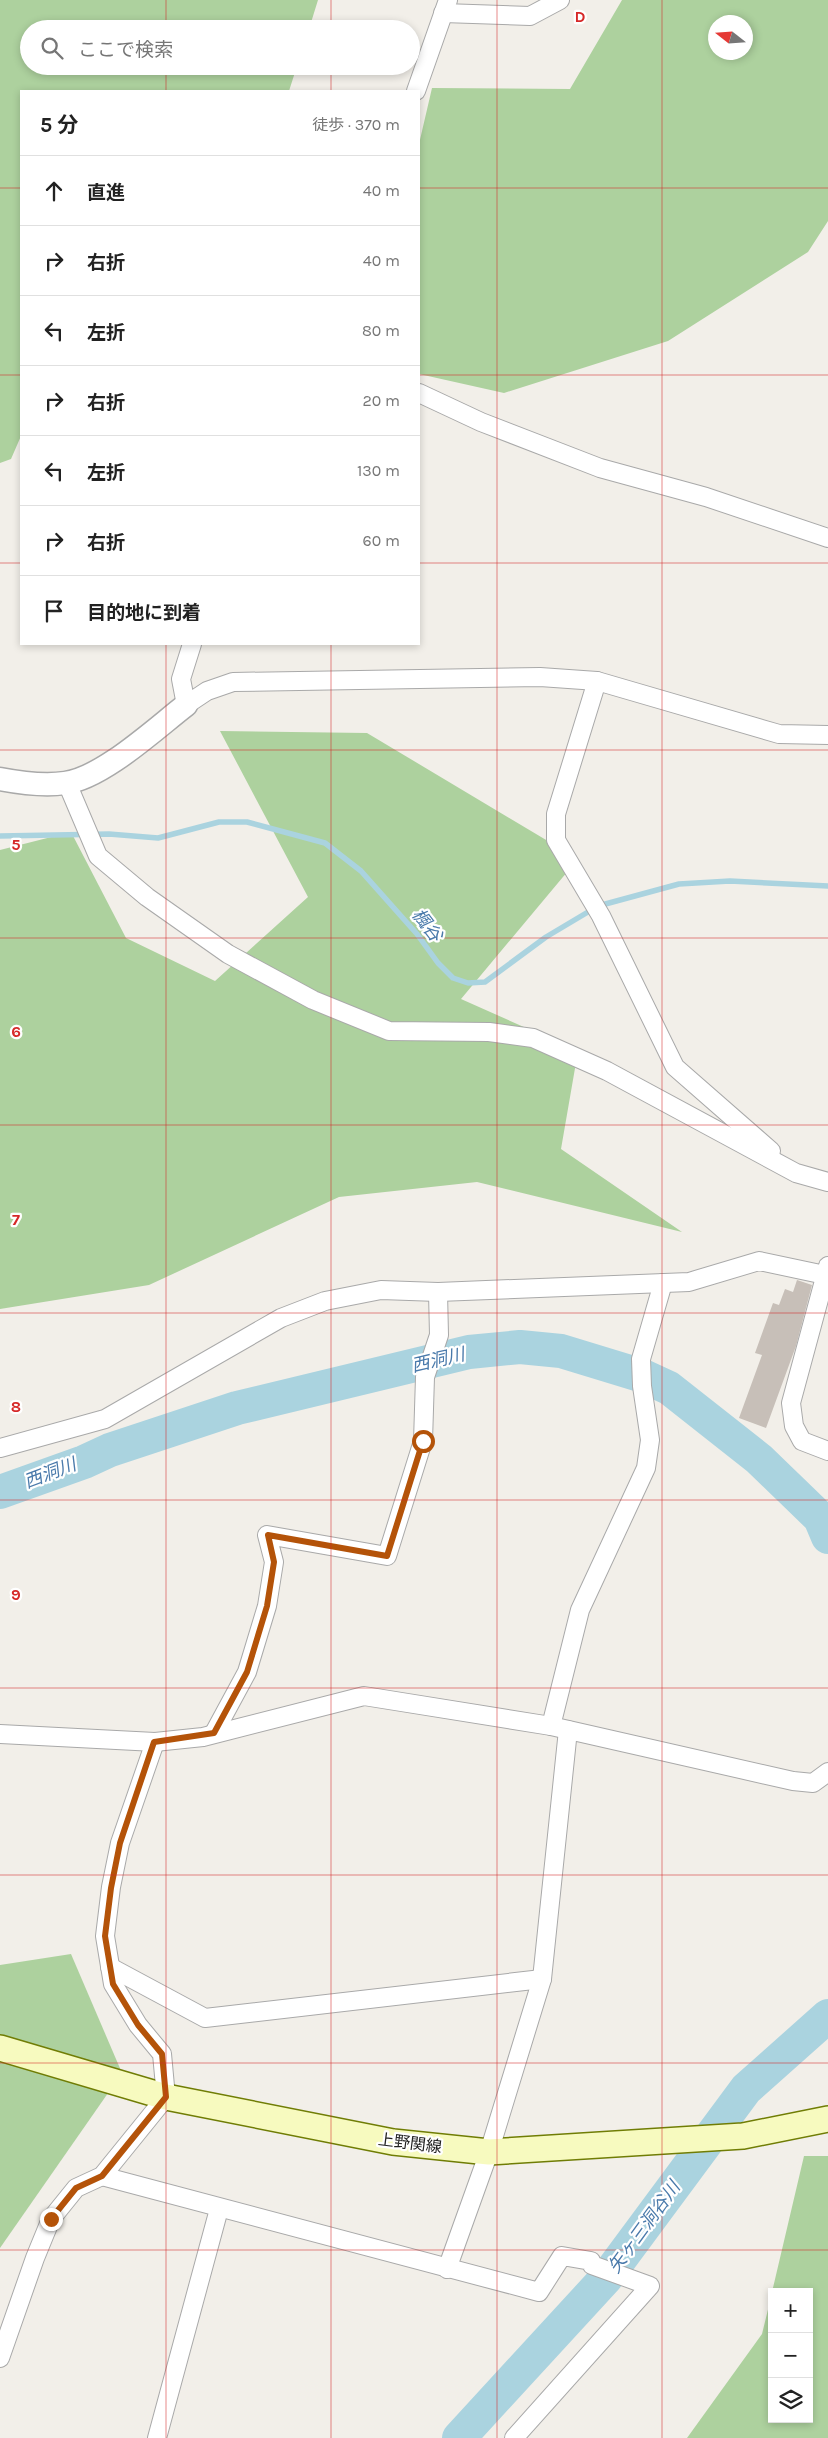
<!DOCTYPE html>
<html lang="ja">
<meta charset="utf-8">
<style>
body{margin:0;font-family:Karla,"Noto Sans JP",sans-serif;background:#f2f2f2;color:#222}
.controls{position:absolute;right:15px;bottom:15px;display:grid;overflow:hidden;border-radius:0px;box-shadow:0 2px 8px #0003}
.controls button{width:45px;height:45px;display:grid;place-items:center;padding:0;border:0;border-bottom:1px solid #e0e0e0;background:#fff;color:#222;font:25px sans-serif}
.compass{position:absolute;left:708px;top:15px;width:45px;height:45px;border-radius:50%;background:#fff;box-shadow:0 2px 8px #0003;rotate:287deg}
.stop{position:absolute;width:15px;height:15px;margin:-11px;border:4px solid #b45309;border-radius:50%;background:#fff}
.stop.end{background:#b45309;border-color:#fff;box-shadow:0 1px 5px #0008}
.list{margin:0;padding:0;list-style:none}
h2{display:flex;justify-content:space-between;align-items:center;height:65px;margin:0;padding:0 20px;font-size:21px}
h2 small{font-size:16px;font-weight:400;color:#767676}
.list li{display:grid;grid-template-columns:32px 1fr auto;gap:15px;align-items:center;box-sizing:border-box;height:70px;padding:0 20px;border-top:1px solid #e0e0e0}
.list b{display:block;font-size:19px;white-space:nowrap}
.list em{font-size:16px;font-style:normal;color:#767676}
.icon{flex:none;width:28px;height:28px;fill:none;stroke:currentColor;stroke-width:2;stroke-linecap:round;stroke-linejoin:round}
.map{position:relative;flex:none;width:828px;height:2438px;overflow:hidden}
.search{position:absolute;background:#fff;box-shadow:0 2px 8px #0003;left:20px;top:20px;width:400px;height:55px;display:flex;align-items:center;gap:12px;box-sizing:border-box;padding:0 18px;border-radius:28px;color:#767676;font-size:19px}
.panel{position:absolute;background:#fff;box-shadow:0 2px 8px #0003;left:20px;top:90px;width:400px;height:555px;border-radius:0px}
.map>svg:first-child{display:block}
.forest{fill:#add19e;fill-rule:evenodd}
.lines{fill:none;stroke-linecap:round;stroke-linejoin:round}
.stream{stroke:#aad3df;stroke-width:5.5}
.river{stroke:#aad3df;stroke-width:34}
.building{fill:#c7bfb8}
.minor-casing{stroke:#a9a9a9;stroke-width:20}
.tertiary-casing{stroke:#a9a9a9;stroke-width:25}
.secondary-casing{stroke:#707d05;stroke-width:28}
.minor{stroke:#fff;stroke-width:18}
.tertiary{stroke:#fff;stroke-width:22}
.secondary{stroke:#f7fabf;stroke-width:25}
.route{stroke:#b45309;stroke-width:6}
.grid{fill:none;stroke:#d62828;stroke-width:1;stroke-opacity:0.55}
.labels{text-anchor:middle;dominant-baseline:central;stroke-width:4.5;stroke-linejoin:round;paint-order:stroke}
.street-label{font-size:16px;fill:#222;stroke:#fff}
.water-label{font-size:18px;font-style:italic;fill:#4a7aab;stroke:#fff}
.grid-label{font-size:16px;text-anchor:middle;font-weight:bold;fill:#d62828;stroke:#fff;stroke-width:4.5;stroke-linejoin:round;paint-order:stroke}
</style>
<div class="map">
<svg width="828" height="2438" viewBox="0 0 828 2438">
<rect width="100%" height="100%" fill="#f2efe9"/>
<g class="forest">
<path d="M0,0H318L309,29H29V66H297L289,91H21V436L11,459L0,463Z"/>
<path d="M622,0H828V221L808,252L668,341L504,393L419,374V144L432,88L570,89ZM746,22V52H716V22Z"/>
<path d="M220,731L367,733L578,859L461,999L578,1051L561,1149L682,1232L477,1182L339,1197L149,1285L0,1309V850L71,832L126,938L215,981L308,897Z"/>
<path d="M71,1954L122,2073L0,2248V1965Z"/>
<path d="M804,2156H828V2438H687L762,2334L772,2293V2419H809V2292H772Z"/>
</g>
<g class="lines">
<path class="stream" d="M0,836L109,834L158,838L219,822H247L325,843L361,871L417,934L438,963L453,978L468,983L485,982L546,937L598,906L679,884L730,881L828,886"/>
<g class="river">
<path d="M0,1492L84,1462L110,1450L237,1408L469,1352L520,1347L561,1351L643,1376L669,1388L759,1459L820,1518L828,1537"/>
<path d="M459,2438L606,2278L746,2089L828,2016"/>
</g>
</g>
<path class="building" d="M797,1280L812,1285L796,1346L766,1428L739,1418L762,1355L755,1353L773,1303L779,1305L785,1289L793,1292Z"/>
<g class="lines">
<g class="minor-casing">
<g id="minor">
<path d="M443,13L530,16L560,0"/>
<path d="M416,91L448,0"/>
<path d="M419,393L481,422L600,468L706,497L828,538"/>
<path d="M192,644L181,679L186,705L207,691L233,682L540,677L597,681L779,734L828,735"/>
<path d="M597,681L556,814V840L601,916L675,1067L771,1151"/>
<path d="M67,783L98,856L147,897L228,954L313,1000L389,1031L489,1032L533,1038L607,1071L796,1173L828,1182"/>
<path d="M828,1266L791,1403L794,1426L802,1441L828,1451"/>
<path d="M0,1448L105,1419L281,1318L325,1301L381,1290L438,1292L689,1282L759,1261L825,1275"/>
<path d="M551,1726L580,1610L646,1468L650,1440L642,1386L641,1359L663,1283"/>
<path d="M214,1733L247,1672L267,1606L274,1562L267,1535L387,1556L423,1441L425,1377L439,1335L438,1292"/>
<path d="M0,1734L155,1742L203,1737L364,1696L551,1726L793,1781L813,1783L828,1772"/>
<path d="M110,1967L205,2018L542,1979"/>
<path d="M102,2176L539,2292L562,2256L591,2261L592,2265L650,2286L514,2438"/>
<path d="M447,2269L489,2152L542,1979L568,1730"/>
<path d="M0,2358L35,2258L51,2219L76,2188L102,2176L166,2097L162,2054L138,2025L113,1984L105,1936L111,1887L120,1843L155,1742"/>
<path d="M157,2438L219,2209"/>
</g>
</g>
<g class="tertiary-casing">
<path id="tertiary" d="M0,779C21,783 44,786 65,783C103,778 156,728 186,705"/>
</g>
<g class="secondary-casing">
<path id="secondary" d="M0,2048L166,2097L393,2142L489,2152L743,2136L828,2119"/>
</g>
<use href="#minor" class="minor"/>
<use href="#tertiary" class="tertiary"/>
<use href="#secondary" class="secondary"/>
</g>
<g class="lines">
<path class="route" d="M51,2219L76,2188L102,2176L166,2097L162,2054L138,2025L113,1984L105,1936L111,1888L120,1843L154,1742L214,1733L247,1672L267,1606L274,1562L268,1535L387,1556L423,1441"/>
</g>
<path class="grid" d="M166,0V29M331,0V29M497,0V2438M662,0V2438M166,66V91M331,66V91M0,188H21M419,188H828M0,375H21M419,375H828M0,563H21M419,563H828M166,644V2438M331,644V2438M0,750H828M0,938H828M0,1125H828M0,1313H828M0,1500H828M0,1688H828M0,1875H828M0,2063H828M0,2250H828"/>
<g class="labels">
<g class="street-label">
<text transform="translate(410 2143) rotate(7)">上野関線</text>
</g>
<g class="water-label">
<text transform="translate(427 925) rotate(52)">楓谷</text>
<text transform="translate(438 1360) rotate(-13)">西洞川</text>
<text transform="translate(50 1473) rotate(-21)">西洞川</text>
<text transform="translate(644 2227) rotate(-54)">矢ヶ三洞谷川</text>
</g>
</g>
<g class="grid-label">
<text x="580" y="22">D</text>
<text x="16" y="850">5</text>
<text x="16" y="1037">6</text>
<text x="16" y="1225">7</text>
<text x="16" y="1412">8</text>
<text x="16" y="1600">9</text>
</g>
</svg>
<div class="controls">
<button>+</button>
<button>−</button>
<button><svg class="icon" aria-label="layers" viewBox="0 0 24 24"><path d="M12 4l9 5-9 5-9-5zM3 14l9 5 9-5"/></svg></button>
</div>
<svg class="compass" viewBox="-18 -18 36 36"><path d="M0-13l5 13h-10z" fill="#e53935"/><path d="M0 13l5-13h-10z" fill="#767676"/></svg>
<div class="stop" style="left:423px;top:1441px"></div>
<div class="stop end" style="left:51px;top:2219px"></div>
<div class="search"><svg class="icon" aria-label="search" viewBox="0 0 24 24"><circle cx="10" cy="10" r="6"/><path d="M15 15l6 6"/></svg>ここで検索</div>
<section class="panel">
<h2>5 分<small>徒歩 · 370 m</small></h2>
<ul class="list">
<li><svg class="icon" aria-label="ahead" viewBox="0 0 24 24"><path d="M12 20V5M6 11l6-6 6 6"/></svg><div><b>直進</b></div><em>40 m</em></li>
<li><svg class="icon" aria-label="right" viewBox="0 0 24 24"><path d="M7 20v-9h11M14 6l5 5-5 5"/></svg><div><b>右折</b></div><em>40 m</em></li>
<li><svg class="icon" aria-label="left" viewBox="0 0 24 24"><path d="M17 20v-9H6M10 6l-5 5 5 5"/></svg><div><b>左折</b></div><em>80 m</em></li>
<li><svg class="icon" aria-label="right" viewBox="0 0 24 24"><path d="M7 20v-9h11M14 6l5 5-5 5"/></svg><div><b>右折</b></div><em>20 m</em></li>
<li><svg class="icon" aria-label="left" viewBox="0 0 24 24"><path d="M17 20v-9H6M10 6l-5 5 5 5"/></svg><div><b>左折</b></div><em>130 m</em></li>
<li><svg class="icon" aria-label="right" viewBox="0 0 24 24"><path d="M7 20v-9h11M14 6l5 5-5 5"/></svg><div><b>右折</b></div><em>60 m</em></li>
<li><svg class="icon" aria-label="arrive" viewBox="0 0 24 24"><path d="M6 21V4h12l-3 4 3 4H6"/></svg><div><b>目的地に到着</b></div></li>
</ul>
</section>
</div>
